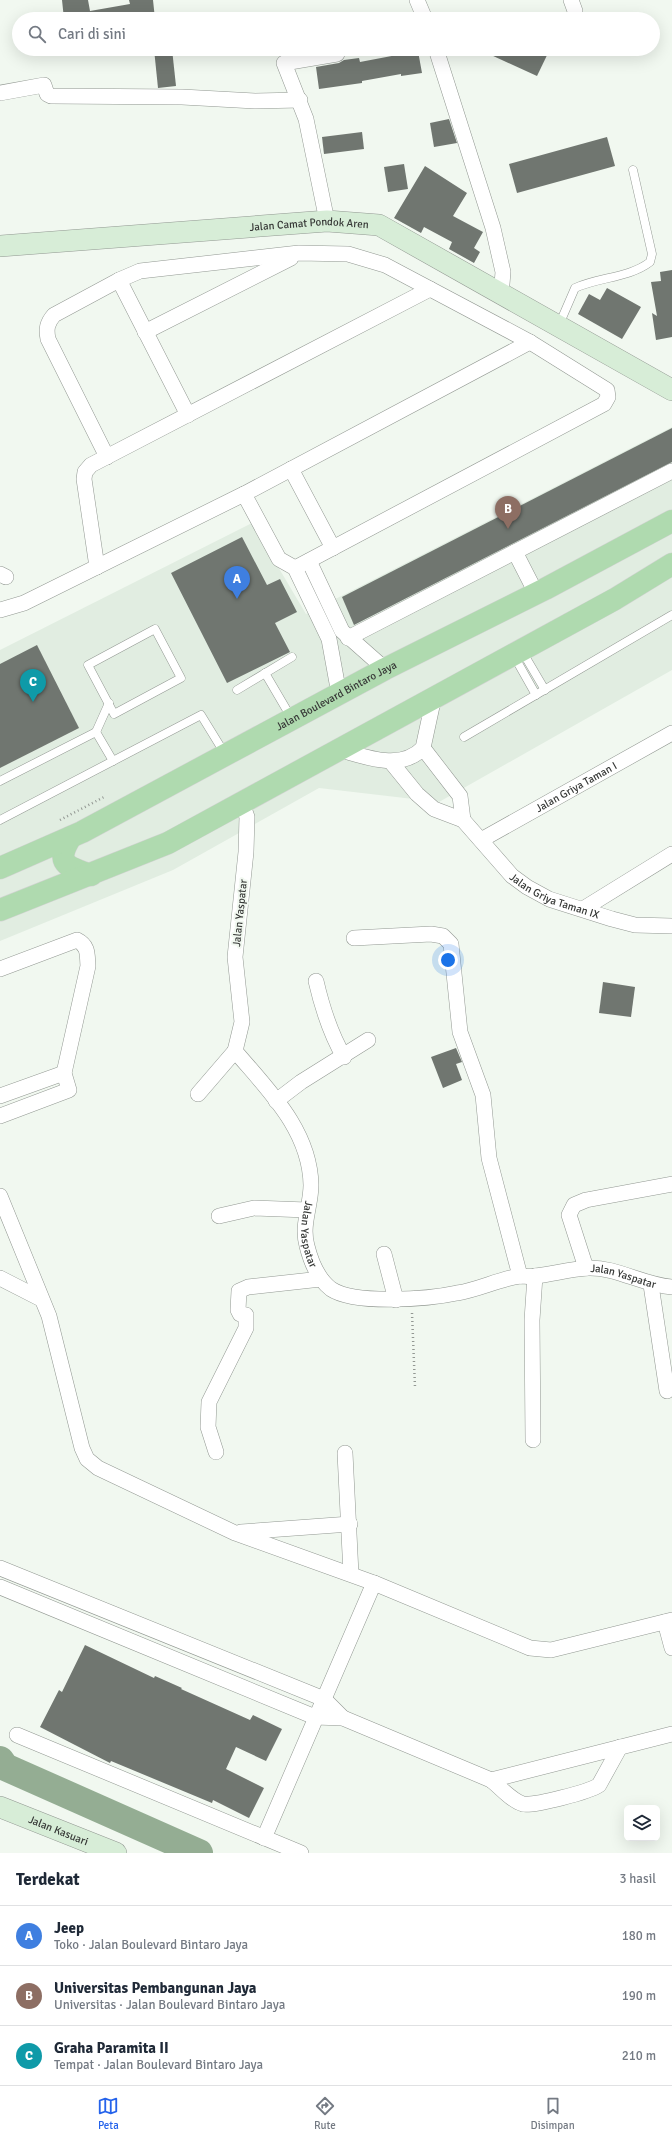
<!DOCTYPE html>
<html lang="id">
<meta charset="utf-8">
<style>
body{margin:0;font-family:Signika,sans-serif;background:#f6f6f7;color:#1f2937}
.controls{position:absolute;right:12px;bottom:12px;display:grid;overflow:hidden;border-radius:6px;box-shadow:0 4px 16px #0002}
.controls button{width:36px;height:36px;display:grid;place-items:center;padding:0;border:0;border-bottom:1px solid #e0e1e3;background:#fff;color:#1f2937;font:20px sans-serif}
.you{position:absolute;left:448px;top:960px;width:14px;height:14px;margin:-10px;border:3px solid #fff;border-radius:50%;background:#1a73e8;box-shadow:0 0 0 6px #1a73e833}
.badge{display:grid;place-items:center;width:26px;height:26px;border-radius:50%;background:#2563eb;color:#fff;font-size:13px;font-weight:700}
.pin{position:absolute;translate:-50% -33px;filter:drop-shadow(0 1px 2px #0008)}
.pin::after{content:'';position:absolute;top:21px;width:14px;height:12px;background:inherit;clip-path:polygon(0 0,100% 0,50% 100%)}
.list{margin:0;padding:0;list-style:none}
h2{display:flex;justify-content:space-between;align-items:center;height:52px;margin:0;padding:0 16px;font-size:17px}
h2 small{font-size:13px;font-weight:400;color:#747a83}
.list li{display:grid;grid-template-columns:26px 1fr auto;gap:12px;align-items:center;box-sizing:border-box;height:60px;padding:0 16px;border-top:1px solid #e0e1e3}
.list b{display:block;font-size:15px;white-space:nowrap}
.list p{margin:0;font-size:13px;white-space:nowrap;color:#747a83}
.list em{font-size:13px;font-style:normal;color:#747a83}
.icon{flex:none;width:22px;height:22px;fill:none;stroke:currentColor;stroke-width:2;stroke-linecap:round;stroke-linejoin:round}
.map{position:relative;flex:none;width:672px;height:1853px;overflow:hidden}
.search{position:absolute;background:#fff;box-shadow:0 4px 16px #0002;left:12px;right:12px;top:12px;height:44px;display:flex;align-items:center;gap:10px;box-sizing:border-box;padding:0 14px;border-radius:22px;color:#747a83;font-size:15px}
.sheet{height:232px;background:#fff}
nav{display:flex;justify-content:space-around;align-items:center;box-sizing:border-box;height:56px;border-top:1px solid #e0e1e3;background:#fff;font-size:11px;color:#747a83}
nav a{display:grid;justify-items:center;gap:2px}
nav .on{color:#2563eb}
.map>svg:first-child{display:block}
.built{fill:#e1ede1}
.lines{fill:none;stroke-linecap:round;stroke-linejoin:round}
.river{stroke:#94ad93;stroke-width:28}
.building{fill:#707670}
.service-casing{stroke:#929892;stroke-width:9}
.minor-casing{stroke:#929892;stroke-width:16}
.secondary-casing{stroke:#929892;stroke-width:22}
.primary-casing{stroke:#d3d3d3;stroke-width:23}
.path{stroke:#939893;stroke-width:2.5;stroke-dasharray:1 3;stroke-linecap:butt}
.service{stroke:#fff;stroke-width:8}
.minor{stroke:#fff;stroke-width:15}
.secondary{stroke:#d7edd7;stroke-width:21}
.primary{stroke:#afdaaf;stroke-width:22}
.labels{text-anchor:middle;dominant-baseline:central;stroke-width:4;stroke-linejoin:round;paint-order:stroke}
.street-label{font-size:11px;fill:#373937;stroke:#f1f8f0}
</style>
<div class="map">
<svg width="672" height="1853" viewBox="0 0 672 1853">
<rect width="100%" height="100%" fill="#f1f8f0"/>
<path class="built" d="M672,427V670L439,802L319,788L173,870L0,941V650L252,523L306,614Z"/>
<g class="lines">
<path class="river" d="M0,1760L5,1767L199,1853"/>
</g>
<g class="building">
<path d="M62,0H88L90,11L130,4L129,0H153L155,19H64Z"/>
<path d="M154,49H172L176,86L158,88Z"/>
<path d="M478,49H550L537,76Z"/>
<path d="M418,51L422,73L401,76V74L362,81V83L319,89L316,67L339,63L344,60L359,58L360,62Z"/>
<path d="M449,119L457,143L434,147L430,123Z"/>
<path d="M362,132L364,149L324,154L322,137Z"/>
<path d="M607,137L615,166L517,193L509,164Z"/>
<path d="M404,164L408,189L388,192L384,167Z"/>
<path d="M425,166L467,193L453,216L483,232L474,248L480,252L474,263L449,249L452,242L424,227L421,233L394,218Z"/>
<path d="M672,270V337L656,340L652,313L657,316L651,282L661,281L660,272Z"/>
<path d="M607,288L641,307L622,339L578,314L589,294L600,300Z"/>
<path d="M672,428V462L354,625L342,597Z"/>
<path d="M242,537L267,585L280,579L297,612L275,623L290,652L227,683L171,573Z"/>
<path d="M37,645L79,728L0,768V664Z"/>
<path d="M603,982L635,987L631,1017L599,1013Z"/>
<path d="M456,1048L462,1062L456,1064L462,1080L443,1088L431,1057Z"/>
<path d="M85,1645L154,1678L155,1676L182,1688L181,1689L250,1720L253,1715L282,1729L266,1761L236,1747L226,1769L264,1788L249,1818L213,1800L212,1803L111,1761L110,1763L40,1727L59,1690L62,1692Z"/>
</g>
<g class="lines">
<g class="service-casing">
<g id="service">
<path d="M559,325L575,288C599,277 629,278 650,262L652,254L633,170"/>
<path d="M155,629L181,678L114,714L88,665Z"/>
<path d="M522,651L545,690"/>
<path d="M514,656L536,695"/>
<path d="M265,673L292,719"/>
<path d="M237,690L292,657"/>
<path d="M96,732L109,703"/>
<path d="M464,737L672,615"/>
<path d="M0,781L96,732L113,761"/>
<path d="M0,820L201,715L225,754"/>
</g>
</g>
<g class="minor-casing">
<g id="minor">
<path d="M417,0L425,19"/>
<path d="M571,0L575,11"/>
<path d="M436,49L493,228L503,272L502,284L499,292"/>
<path d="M0,93L44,85L47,94L51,96L182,97L255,101L300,100"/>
<path d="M327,221L306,119L284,63L337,54"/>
<path d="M119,280L188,415"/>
<path d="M145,332L291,258"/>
<path d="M107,457L48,339C46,329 47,323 54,315L119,280L140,271L299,253L348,254L385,265L530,342L607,390L608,397L604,404L295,568"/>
<path d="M291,469L333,548"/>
<path d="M244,494L279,559L295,568L329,639L339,694"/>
<path d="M515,552L536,593"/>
<path d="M309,561L342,631L385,669"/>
<path d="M97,567L84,479L85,472L91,465L430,289"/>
<path d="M0,574L6,577"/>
<path d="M0,610L24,603L244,494L530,342"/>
<path d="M348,638L672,471"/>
<path d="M423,748L460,796L463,820"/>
<path d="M337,749C364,756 400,772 423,748L434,697"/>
<path id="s1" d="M391,762L417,794L434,809L463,820L512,876L527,887L549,899L612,919L635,925L672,926"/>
<path id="s2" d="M242,803L247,817L246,852L235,957L242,1022L235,1051C268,1090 310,1130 311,1185C311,1206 301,1225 307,1246C311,1262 318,1279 331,1289C355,1305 429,1299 457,1293C478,1290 499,1279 520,1276C525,1276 530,1277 535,1276C553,1274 570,1269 588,1268C617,1267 643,1285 672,1287"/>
<path id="s3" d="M481,840L672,733"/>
<path d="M583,909L672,854"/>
<path d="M354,938L431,934L443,936L451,944L460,1032L483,1095L489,1158L520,1276"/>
<path d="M0,969L77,940C89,946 87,955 88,966L64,1073L69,1090L0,1116"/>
<path d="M316,981C322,1007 330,1033 344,1057"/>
<path d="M198,1094L235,1051"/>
<path d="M0,1096L64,1073"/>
<path d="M276,1101L301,1082L368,1040"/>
<path d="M0,1196L49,1316L82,1448L87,1459L98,1468L235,1533L374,1583L530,1648L551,1650L672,1620"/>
<path d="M219,1216L254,1208L307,1210"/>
<path d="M384,1254L396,1300"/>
<path d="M586,1268L569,1215L574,1205L586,1200L672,1184"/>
<path d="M0,1278L41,1299"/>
<path d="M651,1285L667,1391"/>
<path d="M533,1440L532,1320L535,1276"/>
<path d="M216,1452L208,1427L209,1402L246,1328V1315L240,1314L238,1310L239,1291L248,1287L321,1279"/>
<path d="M345,1453L351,1574"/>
<path d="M241,1532L350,1524"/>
<path d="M0,1568L324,1699L343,1718"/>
<path d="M0,1587L315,1717L343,1718L491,1780L672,1734"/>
<path d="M665,1622L672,1648"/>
<path d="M17,1735L301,1853"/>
<path d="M491,1780C500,1787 512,1801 523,1804C534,1806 589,1792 599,1785L620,1747"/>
<path d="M264,1838L374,1583"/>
</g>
</g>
<g class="secondary-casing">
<g id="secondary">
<path id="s4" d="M0,246L327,221L379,225L672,390"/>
<path id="s5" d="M0,1807L116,1853"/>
</g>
</g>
<g class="primary-casing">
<g id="primary">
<path d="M71,837C54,863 67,867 91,875"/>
<path id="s6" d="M0,868L82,832L385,669L545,589L672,521"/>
<path d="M0,910L168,843L615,599L672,564"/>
</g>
</g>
<g class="path">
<path d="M60,820L104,797"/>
<path d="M412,1313L415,1387"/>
</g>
<use href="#service" class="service"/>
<use href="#minor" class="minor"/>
<use href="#secondary" class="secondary"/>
<use href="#primary" class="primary"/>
</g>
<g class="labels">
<g class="street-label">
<text stroke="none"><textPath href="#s4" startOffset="310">Jalan Camat Pondok Aren</textPath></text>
<text stroke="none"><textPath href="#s6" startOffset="378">Jalan Boulevard Bintaro Jaya</textPath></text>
<text stroke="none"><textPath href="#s3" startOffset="109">Jalan Griya Taman I</textPath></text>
<text stroke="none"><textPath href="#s1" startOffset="217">Jalan Griya Taman IX</textPath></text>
<text transform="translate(240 913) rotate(-84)">Jalan Yaspatar</text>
<text stroke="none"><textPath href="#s2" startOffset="458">Jalan Yaspatar</textPath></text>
<text stroke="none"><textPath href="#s2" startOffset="818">Jalan Yaspatar</textPath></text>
<text stroke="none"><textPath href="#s5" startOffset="63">Jalan Kasuari</textPath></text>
</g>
</g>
</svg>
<div class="controls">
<button><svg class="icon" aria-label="layers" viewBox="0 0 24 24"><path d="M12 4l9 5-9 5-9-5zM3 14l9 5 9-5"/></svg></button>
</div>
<div class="you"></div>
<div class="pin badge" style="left:237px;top:599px;background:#3f7fe0">A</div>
<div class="pin badge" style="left:508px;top:529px;background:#8d6e63">B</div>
<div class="pin badge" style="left:33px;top:702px;background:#0f9aa8">C</div>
<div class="search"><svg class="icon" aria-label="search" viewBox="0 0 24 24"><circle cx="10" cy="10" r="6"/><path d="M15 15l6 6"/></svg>Cari di sini</div>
</div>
<section class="sheet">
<h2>Terdekat<small>3 hasil</small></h2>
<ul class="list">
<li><span class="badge" style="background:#3f7fe0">A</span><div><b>Jeep</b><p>Toko · Jalan Boulevard Bintaro Jaya</p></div><em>180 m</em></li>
<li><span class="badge" style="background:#8d6e63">B</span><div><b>Universitas Pembangunan Jaya</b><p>Universitas · Jalan Boulevard Bintaro Jaya</p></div><em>190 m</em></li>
<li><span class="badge" style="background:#0f9aa8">C</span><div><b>Graha Paramita II</b><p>Tempat · Jalan Boulevard Bintaro Jaya</p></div><em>210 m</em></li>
</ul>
</section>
<nav>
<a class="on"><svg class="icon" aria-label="map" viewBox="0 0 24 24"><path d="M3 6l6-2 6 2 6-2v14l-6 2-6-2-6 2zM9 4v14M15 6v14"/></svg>Peta</a>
<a><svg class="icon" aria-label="directions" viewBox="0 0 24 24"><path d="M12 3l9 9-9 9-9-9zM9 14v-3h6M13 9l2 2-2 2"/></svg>Rute</a>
<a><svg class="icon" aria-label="saved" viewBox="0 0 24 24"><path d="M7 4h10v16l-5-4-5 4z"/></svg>Disimpan</a>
</nav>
